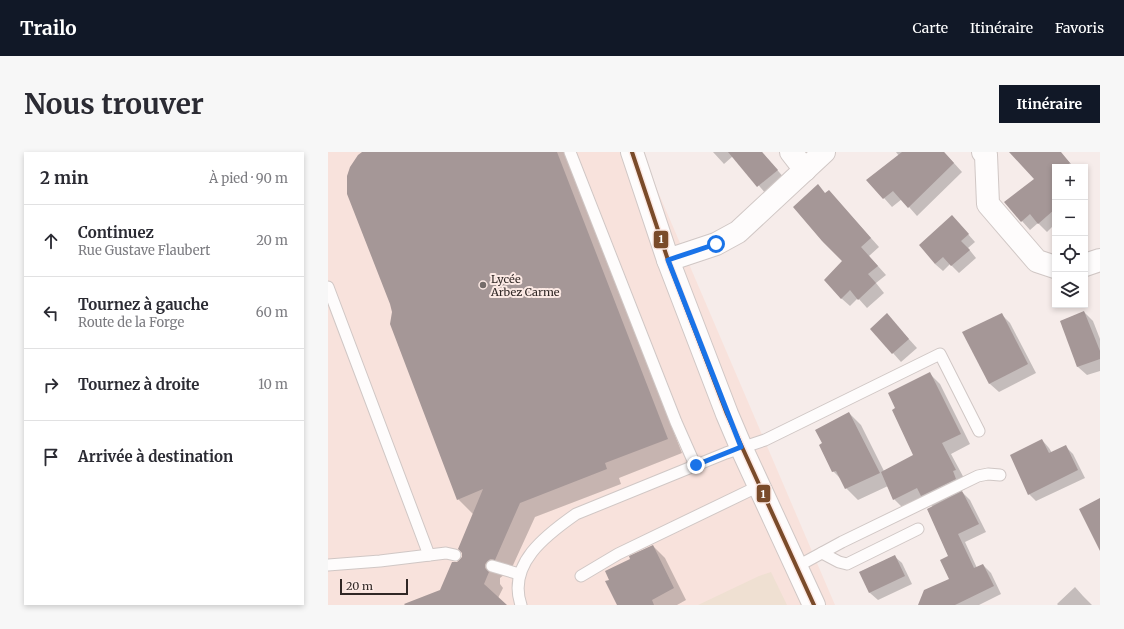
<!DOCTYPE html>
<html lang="fr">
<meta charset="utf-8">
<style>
body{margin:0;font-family:Merriweather,serif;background:#f7f7f7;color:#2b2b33}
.controls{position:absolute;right:12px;top:12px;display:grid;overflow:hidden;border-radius:0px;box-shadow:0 2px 6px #0003}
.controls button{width:36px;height:36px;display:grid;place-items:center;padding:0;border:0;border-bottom:1px solid #e1e1e2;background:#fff;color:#2b2b33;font:20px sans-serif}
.scale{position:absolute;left:12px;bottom:10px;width:68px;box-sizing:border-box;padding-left:4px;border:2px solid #302725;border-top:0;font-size:11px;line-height:14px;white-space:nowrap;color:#302725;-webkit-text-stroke:3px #fce9e4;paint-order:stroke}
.stop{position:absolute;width:12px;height:12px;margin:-9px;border:3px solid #1a73e8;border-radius:50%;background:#fff}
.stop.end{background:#1a73e8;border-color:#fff;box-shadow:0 1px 4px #0008}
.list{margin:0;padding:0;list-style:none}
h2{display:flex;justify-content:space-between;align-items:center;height:52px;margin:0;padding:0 16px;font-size:17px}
h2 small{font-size:13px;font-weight:400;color:#7c7c81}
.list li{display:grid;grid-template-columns:26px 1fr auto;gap:12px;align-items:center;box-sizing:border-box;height:72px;padding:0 16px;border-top:1px solid #e1e1e2}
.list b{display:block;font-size:15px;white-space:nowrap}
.list p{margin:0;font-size:13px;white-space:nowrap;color:#7c7c81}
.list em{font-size:13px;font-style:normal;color:#7c7c81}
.icon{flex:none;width:22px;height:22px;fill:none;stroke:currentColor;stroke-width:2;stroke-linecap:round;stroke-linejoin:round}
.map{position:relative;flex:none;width:772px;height:453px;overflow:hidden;border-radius:0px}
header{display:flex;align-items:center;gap:24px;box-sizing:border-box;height:56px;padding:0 20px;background:#111827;color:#fff}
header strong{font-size:19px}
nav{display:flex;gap:22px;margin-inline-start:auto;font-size:14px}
.intro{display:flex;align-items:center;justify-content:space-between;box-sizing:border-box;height:96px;padding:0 24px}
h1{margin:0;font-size:28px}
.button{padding:10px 18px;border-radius:0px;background:#111827;color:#fff;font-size:14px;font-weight:700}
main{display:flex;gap:24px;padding:0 24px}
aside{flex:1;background:#fff;border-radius:0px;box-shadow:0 2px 6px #0003}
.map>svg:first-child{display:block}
.built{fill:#f8e2dc}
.green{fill:#efe0d2}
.shadow{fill:#0003}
.building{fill:#a59797}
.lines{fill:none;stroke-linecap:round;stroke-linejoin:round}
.service-casing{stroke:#d0c7c5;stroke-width:13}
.minor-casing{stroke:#d0c7c5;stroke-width:24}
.secondary-casing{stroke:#d0c7c5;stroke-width:24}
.service{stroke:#fefcfc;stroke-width:11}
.minor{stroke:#fefcfc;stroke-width:22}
.secondary{stroke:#fefcfc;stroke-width:22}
.bus-1-casing{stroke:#fce9e4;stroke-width:7}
.bus-1{stroke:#7a4b2a;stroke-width:4}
.route{stroke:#1a73e8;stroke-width:5}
.poi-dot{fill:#756c6a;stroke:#fce9e4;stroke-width:1.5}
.labels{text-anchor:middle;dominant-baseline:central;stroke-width:4;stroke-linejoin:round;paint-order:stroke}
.poi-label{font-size:11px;fill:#302725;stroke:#fce9e4;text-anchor:start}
.line-badge{stroke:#fce9e4;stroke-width:1.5}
.badge-label{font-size:11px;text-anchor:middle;font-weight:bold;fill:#fff}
</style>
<header>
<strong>Trailo</strong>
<nav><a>Carte</a><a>Itinéraire</a><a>Favoris</a></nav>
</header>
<div class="intro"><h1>Nous trouver</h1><a class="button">Itinéraire</a></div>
<main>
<aside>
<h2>2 min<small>À pied · 90 m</small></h2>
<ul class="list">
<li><svg class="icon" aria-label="ahead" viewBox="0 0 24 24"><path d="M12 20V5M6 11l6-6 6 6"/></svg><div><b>Continuez</b><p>Rue Gustave Flaubert</p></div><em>20 m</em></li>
<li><svg class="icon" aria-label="left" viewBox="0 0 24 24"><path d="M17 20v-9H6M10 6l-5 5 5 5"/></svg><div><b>Tournez à gauche</b><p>Route de la Forge</p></div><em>60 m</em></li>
<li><svg class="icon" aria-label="right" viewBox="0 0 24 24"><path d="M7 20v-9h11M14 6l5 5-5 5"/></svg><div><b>Tournez à droite</b></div><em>10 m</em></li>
<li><svg class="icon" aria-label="arrive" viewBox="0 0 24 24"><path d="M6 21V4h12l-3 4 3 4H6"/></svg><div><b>Arrivée à destination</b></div></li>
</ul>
</aside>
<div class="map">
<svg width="772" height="453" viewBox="0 0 772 453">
<rect width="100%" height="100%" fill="#f6ecea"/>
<path class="built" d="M0,0H313L507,453H0Z"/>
<path class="green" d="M443,420L459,453H370L431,424Z"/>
<g class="shadow">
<path d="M36,0H237L354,301L291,326L293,332L207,365L181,422H177L172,426V432L175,436L170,446L177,453H76L113,439L130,410L135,405L146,363L130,347L65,160Z"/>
<path d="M385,0H434L457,27L439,43L405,4L396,12Z"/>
<path d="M568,0H616L634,20L589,64L574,47L564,55L540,28L571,4Z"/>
<path d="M683,0H732L746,15H727V72L719,80L710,71L702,78L677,50L708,27Z"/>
<path d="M501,39L551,95L541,104L558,123L548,131L556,141L539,156L530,146L522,154L513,146L516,109L498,42Z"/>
<path d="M631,72L647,90L640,96L648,106L631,121L622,112L615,119L607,112Z"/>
<path d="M756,160L765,169L772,187V219L759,223L750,215L733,169Z"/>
<path d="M559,163L589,196L573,210L565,201Z"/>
<path d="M674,163L682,171L708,221L671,240L662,232L636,181Z"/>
<path d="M602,222L612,232L642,292L623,302L637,328L634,330L637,337L633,339L642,348L658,380L637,390L649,416L655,413L663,421L673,442L651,453H591L623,428L622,405L605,355L597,347L576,357L566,347L560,334L530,348L518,336L514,328L505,319L521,261L533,273L556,319L586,304Z"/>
<path d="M714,288L721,296L724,301L737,294L745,302L757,326L708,349L701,342Z"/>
<path d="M325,394L337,406L358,448L349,453H290L304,407Z"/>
<path d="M566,404L574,411L584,432L550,448L542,441L532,420Z"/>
<path d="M747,435L755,444L764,453H730L729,452Z"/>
</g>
<g class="building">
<path d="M34,0H229L340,287L277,311L279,317L192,351L167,408L162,407L157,412V416L161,420L156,432L179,453H77L76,452L112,438L124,410H129L134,405V401L130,397L155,337L129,348L62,172L64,160L62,152L19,42V24L22,15L30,3Z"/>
<path d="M400,0H434L450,18L429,35Z"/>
<path d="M574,0H616L626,11L580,56L565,39L555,47L538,28Z"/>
<path d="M681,0H733L742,11L737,15H727V57L710,72L702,62L693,70L676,50L706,27Z"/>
<path d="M490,32L497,41L501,38L543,86L533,95L550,114L540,122L548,131L530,148L522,138L513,147L496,128L514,109L494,89L465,55Z"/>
<path d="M624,63L641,82L633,89L642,98L623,114L615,105L607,112L591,93Z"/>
<path d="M756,159L772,199V207L749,215L732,169Z"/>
<path d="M559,161L581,187L564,202L542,177Z"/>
<path d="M674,161L700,212L661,232L634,180Z"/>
<path d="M602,220L633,282L614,291L628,318L625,319L628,327L593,344L589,336L565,348L553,320L585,303L564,258L567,256L560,241Z"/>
<path d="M521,260L552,321L517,337L508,319L504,320L491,293L494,291L487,278Z"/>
<path d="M714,287L721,301L738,293L750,318L700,343L682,303Z"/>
<path d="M634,339L651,372L630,382L646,416L655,412L666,434L627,453H590L596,438L621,427L612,408L620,404L599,357Z"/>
<path d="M772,346V399L751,357Z"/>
<path d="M325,393L346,436L324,448L326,453H289L277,429L281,428L277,419L302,407L301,404Z"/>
<path d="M567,403L577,424L541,441L531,420Z"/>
</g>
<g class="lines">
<g class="service-casing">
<g id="service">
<path d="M242,0L348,270L367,313"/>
<path d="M0,135L101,403"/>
<path d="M494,401L511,410L519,412L590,377"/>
<path d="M0,413L52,409L118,401L127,403"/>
<path d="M164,414L191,422"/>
<path d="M468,415L514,390L650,324L660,322L672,323"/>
<path d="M253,424L290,402L431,334"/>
<path d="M193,453C179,412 218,383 248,362L398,301L437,288L612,202L651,279"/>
</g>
</g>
<g class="minor-casing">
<g id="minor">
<path d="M463,0L477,18"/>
<path d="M655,0L658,3L660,52L709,109L727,115"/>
<path d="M340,108L388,92L410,80L496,0"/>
<path d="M757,113L772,108"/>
</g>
</g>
<g class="secondary-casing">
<path id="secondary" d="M304,0L340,108L399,262L413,295L486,453"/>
</g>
<use href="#service" class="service"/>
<use href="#minor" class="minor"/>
<use href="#secondary" class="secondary"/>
<g class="bus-1-casing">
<path id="bus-1" d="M304,0L340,108L399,262L486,453"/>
</g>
<use href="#bus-1" class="bus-1"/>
</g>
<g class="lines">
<path class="route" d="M368,313L413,295L340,108L388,92"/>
</g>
<circle class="poi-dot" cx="155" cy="133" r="4"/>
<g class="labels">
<g class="poi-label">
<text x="163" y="127">Lycée<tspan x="163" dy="13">Arbez Carme</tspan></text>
</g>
</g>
<g class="line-badge">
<rect x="325" y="78" width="16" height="19" rx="4" fill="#7a4b2a"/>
<rect x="428" y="332" width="15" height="19" rx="4" fill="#7a4b2a"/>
</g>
<g class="badge-label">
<text x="333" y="91">1</text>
<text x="435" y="346">1</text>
</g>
</svg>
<div class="controls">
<button>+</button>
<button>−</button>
<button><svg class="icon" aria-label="locate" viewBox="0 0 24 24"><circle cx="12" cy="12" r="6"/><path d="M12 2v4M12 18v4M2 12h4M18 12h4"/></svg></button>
<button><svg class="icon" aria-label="layers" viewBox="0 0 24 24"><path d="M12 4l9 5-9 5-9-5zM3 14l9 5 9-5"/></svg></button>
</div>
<div class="scale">20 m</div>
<div class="stop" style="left:388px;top:92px"></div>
<div class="stop end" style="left:368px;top:313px"></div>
</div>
</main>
